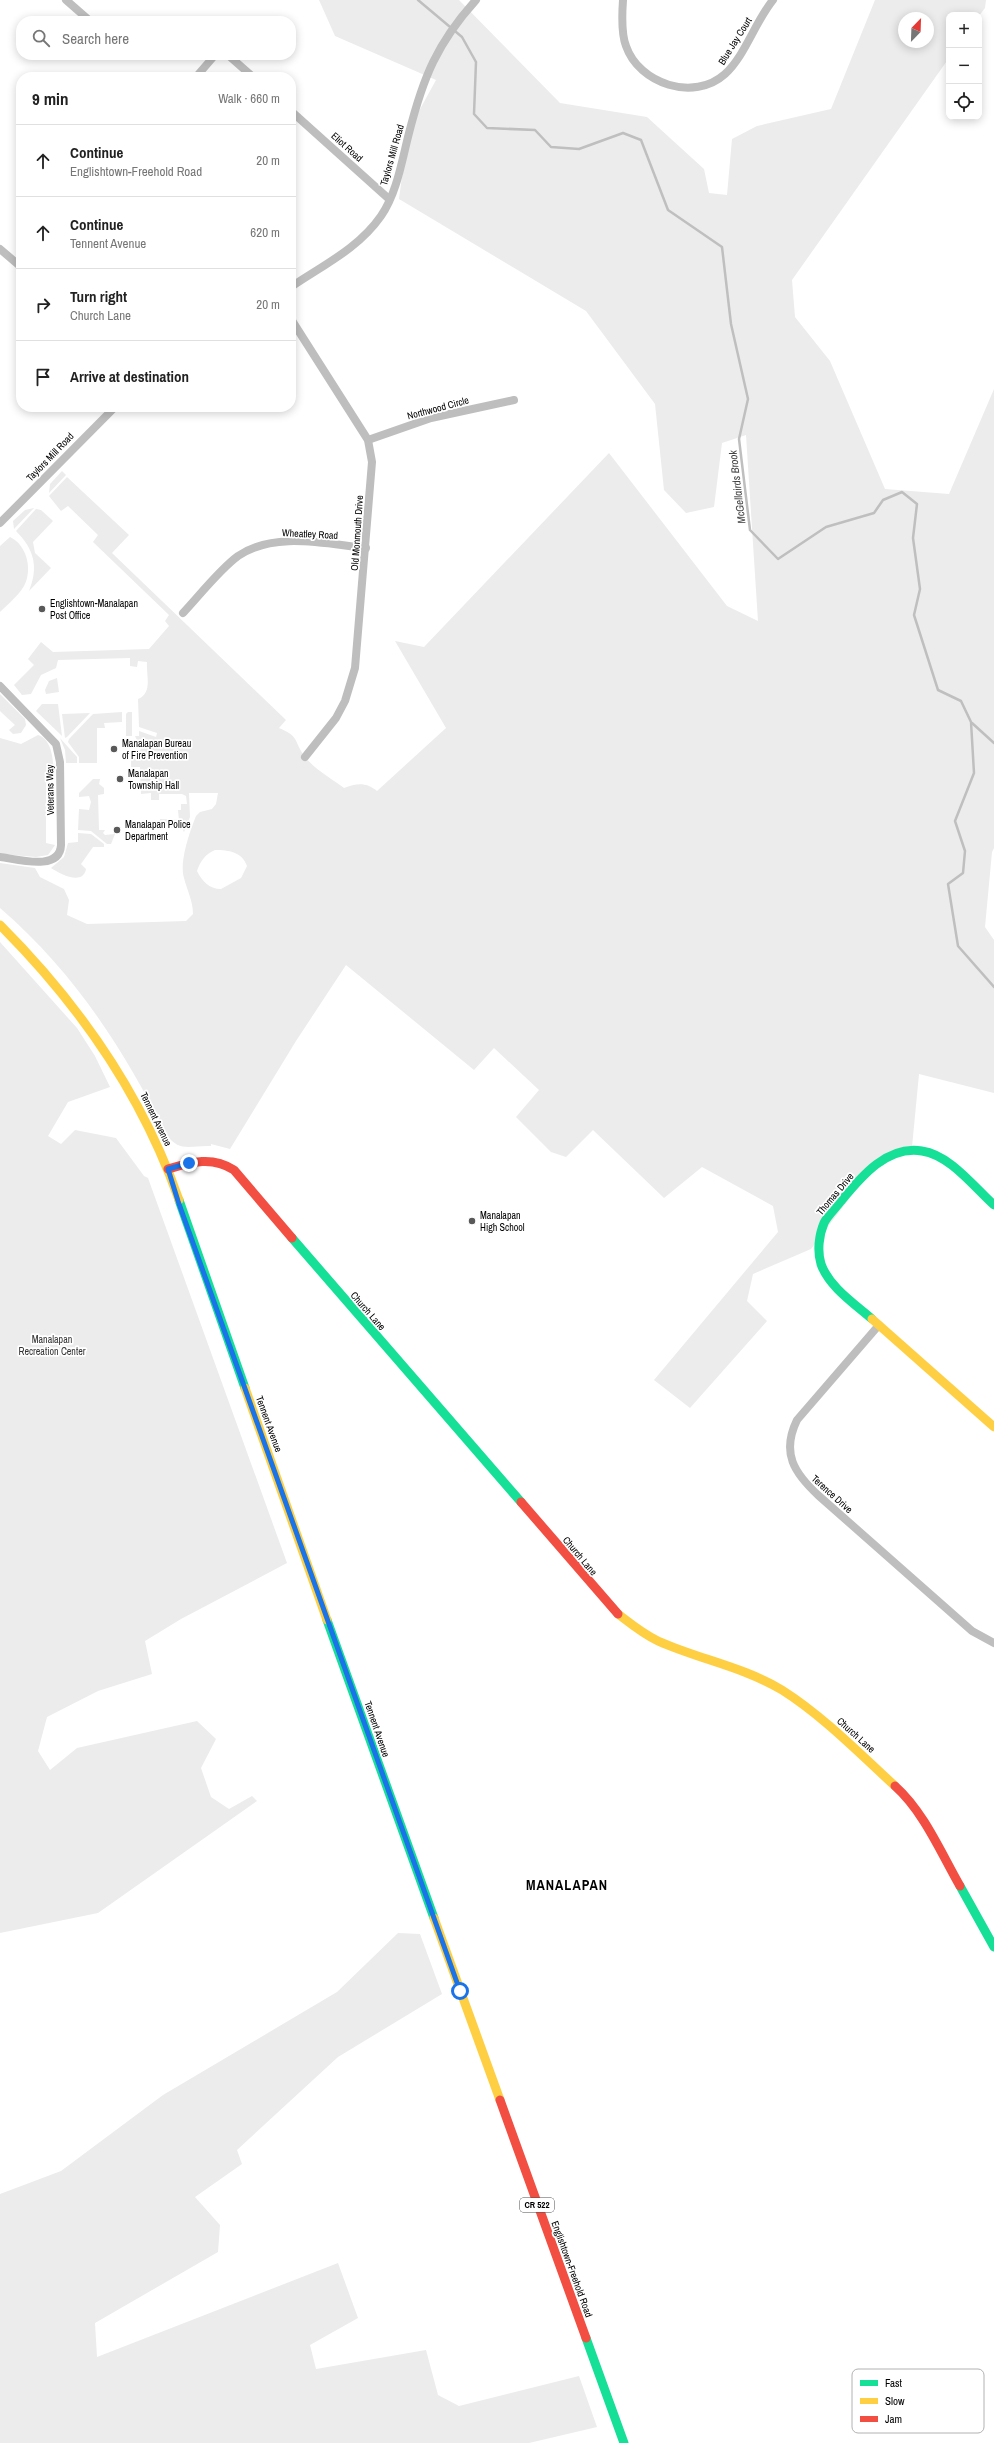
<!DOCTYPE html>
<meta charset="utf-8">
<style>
body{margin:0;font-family:"Archivo Narrow",sans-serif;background:#f2f2f2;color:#222}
.controls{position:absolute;right:12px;top:12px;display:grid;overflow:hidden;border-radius:8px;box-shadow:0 2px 10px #0003}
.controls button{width:36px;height:36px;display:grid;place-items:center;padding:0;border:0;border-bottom:1px solid #e0e0e0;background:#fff;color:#222;font:20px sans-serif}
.compass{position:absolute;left:898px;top:12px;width:36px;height:36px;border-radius:50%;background:#fff;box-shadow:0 2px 10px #0003;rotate:23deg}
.stop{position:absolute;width:12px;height:12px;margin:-9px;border:3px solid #1a73e8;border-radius:50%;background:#fff}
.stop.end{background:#1a73e8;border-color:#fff;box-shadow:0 1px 4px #0008}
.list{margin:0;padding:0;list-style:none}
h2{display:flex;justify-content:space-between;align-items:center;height:52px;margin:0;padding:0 16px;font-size:17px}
h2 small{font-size:13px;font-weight:400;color:#767676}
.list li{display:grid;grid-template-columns:26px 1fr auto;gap:12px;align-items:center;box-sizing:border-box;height:72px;padding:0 16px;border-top:1px solid #e0e0e0}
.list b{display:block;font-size:15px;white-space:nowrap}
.list p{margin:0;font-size:13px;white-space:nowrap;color:#767676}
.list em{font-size:13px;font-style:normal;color:#767676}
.icon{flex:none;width:22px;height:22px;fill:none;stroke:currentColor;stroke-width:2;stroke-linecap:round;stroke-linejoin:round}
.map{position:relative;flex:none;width:994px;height:2443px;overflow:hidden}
.search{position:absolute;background:#fff;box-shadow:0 2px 10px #0003;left:16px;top:16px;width:280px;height:44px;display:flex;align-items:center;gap:10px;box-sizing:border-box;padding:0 14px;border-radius:16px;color:#767676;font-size:15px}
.panel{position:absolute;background:#fff;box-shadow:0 2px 10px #0003;left:16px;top:72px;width:280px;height:340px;border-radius:16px}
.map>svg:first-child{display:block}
.green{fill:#ececec;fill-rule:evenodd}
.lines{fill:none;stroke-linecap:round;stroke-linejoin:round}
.stream{stroke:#bfbfbf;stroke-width:2.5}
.street{stroke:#bebebe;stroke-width:8}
.fast{stroke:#16e098;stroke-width:9}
.slow{stroke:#ffcf43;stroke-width:9}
.jam{stroke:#f24e42;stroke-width:9}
.route{stroke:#1a73e8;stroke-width:5}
.poi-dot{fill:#595959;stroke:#fff;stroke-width:1.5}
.labels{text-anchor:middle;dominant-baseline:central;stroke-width:3.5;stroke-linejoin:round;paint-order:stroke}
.shield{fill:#fff;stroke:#4c4c4c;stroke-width:1}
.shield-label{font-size:9px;font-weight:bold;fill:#000}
.street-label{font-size:10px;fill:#000;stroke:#fff}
.poi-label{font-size:10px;fill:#000;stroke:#fff;text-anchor:start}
.park-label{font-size:10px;fill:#333;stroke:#fff}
.water-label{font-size:11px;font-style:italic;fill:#444;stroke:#fff}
.district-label{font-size:14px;font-weight:bold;letter-spacing:1px;fill:#000;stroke:#fff}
.key{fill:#fff;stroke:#b2b2b2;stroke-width:1}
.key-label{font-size:11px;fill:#000}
</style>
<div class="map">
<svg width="994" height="2443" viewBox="0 0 994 2443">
<rect width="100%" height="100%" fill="#fff"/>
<g class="green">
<path d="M319,0H459L560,103L647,117L704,169L709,193L727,195L732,139L757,126L831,109L875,0H986L985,8L979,16L949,15V58L792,280L795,317L830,361L885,489L949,494L994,389V848L992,852L985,927L994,940V1093L919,1074L912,1147L877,1162L811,1249L753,1274L747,1301L767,1321L690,1408L654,1380L778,1232L773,1206L702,1167L664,1198L593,1130L566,1157L551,1152L516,1117L539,1090L494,1048L474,1070L346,965L296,1041L230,1149L211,1144V1146C192,1145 179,1153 167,1135C122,1047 75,973 0,908V863L35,868L40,877L64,889L69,900L67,915L87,924L186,921L193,914C193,901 187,890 184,878C179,862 190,831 196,816L200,812L212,809L216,804L218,793H189L190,817L184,832L182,828L160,827V819L179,820L178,810H181V804H187L186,796L182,794H159V800H151V793L141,794L140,767H131V756L137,755L141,749L135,736H139V731L156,737L157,733L139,727L138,699C153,693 146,675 147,662L138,661L137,667L130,666V658L58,660L56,668L41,675L31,694L22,695L14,685L34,665L28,659L41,642L53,652L149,649L169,626L165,621L169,615L93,542L98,535L68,506L61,511L49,496L67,477L129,535L112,553L286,720L279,728C299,737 293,738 303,754C312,768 331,778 344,788C357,783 366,782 377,791L446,728L395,641L424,647L609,453L727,606L758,621L746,435L722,443L714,507L686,513L664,490L655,404L586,311L399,199L408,131L436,80L335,36ZM904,18H928V42H904ZM215,850C229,850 242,852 247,866L241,878L221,889C209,889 202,881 197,871C200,862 205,854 215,850Z"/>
<path d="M62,471L66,475L49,493L50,484Z"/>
<path d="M34,508L14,529L13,521L25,510Z"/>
<path d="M36,509L41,510L53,521L33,542L35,553L51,568L29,591C39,567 34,549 16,531Z"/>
<path d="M10,537C27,545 33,570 24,586C18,596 8,604 0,612V546Z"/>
<path d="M57,678L59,692L46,694L45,690L49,681Z"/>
<path d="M0,694L25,719L26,725L21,733L13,734L9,730L15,725L0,711Z"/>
<path d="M42,704H58L62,736L36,711Z"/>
<path d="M122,712V722L104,723L105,728H97V763H79V757L68,742L69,739L93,714Z"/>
<path d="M128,712H132V736H126V714Z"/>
<path d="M90,713L67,737L65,738L62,714Z"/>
<path d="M38,735C53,740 53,762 54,774L46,776V843L55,845L48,855L36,857L0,854V738L21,744Z"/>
<path d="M60,738L77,757V763H66L65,750Z"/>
<path d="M93,779H100L99,784L104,788V794L98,795L99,830H105L103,833L105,835L115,834L111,844H107L91,831L78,830L79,809L89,810L91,802L89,796L79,797V793Z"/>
<path d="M78,833L91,834L104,844V847H93L81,864L86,869C83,886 60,874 51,868L64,857L68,843L78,842Z"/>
<path d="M0,942L77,1028L95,1056L110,1087L68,1102L48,1136L61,1144L75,1130L116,1138L144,1176L148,1178L287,1563L181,1619L145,1641L152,1674L98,1691L47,1717L38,1751L50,1770L77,1748L197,1721L216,1739L201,1768L211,1797L229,1809L252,1796L257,1801L98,1913L0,1933Z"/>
<path d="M398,1933L420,1934L442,1994L338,2057L237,2150L242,2164L195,2197L220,2225L218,2252L95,2323L97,2357L338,2263L358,2318L310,2345L316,2369L426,2350L438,2395L459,2406L579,2376L597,2427L529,2443H0V2194L61,2171L163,2095L337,1992Z"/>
</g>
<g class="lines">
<g class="stream">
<path d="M418,0L462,37L476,62L474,114L487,128L535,130L551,147L579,149L623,133L641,140L668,210L722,247L731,324L748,399L739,439L750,530L778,559L826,527L874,513L883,500L902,492L917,504L913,538L920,589L914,615L938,690L961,701L971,722L974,773L955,821L965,851L963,873L948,884L958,946L994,987"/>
<path d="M972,723L994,743"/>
</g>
<g class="street">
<path d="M66,0L90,21"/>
<path d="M623,0C622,14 621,33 626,46C639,84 694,102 725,74C745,56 755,22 773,0"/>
<path d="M167,21H173"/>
<path d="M228,55L253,77"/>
<path d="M196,77L215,55"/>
<path d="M291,111L389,199"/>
<path d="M0,249L21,267"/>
<path d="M291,287C323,265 358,249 381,216C397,193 402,160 409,133C423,78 437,43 476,0"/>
<path d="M291,319L368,440L372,462L355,668L345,701L336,718L305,757"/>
<path d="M368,440L431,418L514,400"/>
<path d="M0,523L115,407"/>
<path d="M183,613C200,595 219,570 238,556C275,531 325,544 366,548"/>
<path d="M0,686L56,744L60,762L61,845C60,872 17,859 0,857"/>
<path d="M879,1325L797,1420C781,1453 794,1473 819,1496L972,1631L994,1643"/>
</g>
<g class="fast">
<path d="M179,1200L245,1388"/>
<path d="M292,1238L521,1502"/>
<path d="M872,1319C855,1304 829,1287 821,1264C817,1251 819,1235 824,1223C828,1215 836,1208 841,1201C861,1177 887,1145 922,1151C950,1155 974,1187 994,1205"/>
<path d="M327,1620L434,1918"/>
<path d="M960,1886L994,1947"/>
<path d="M586,2338L624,2443"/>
</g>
<g class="slow">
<path d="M0,925C79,1004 142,1094 179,1200"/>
<path d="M872,1319L994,1427"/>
<path d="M245,1388L327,1620"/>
<path d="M618,1614C631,1624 643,1634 658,1641C698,1659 744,1667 782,1690C823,1716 859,1753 895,1786"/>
<path d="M434,1918L500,2100"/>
</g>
<g class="jam">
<path d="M168,1169C192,1162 212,1156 234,1170L292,1238"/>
<path d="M521,1502L618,1614"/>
<path d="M895,1786C924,1812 941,1853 960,1886"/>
<path d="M500,2100L586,2338"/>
</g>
</g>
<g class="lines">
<path class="route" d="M189,1163L168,1169L178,1201L460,1991"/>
</g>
<g class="poi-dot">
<circle cx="42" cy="609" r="4"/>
<circle cx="114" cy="749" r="4"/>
<circle cx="120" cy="779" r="4"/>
<circle cx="117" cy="830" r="4"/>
<circle cx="472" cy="1221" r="4"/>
</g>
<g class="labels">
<rect class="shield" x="520" y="2198" width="34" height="14" rx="3"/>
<g class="shield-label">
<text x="537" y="2205">CR 522</text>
</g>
<g class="street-label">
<text transform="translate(735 41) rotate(-58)">Blue Jay Court</text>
<text transform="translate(347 147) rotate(42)">Eliot Road</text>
<text transform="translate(392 155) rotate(-74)">Taylors Mill Road</text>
<text transform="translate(438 408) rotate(-15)">Northwood Circle</text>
<text transform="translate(50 457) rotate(-46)">Taylors Mill Road</text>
<text transform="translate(357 533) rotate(-86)">Old Monmouth Drive</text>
<text transform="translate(310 534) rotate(3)">Wheatley Road</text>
<text transform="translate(50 790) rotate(-91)">Veterans Way</text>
<text transform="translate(156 1119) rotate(64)">Tennent Avenue</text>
<text transform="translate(835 1194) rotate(-50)">Thomas Drive</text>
<text transform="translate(368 1311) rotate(49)">Church Lane</text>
<text transform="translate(269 1424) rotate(70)">Tennent Avenue</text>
<text transform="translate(832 1494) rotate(42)">Terence Drive</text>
<text transform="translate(580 1556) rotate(50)">Church Lane</text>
<text transform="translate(377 1729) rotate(71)">Tennent Avenue</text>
<text transform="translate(856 1735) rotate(42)">Church Lane</text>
<text transform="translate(572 2269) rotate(70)">Englishtown-Freehold Road</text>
</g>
<g class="poi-label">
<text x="50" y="603">Englishtown-Manalapan<tspan x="50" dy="12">Post Office</tspan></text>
<text x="122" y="743">Manalapan Bureau<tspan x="122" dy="12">of Fire Prevention</tspan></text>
<text x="128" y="773">Manalapan<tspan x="128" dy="12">Township Hall</tspan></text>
<text x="125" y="824">Manalapan Police<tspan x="125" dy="12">Department</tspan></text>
<text x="480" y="1215">Manalapan<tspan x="480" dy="12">High School</tspan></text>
</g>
<g class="park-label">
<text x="52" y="1339">Manalapan<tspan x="52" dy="12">Recreation Center</tspan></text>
</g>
<g class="water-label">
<text transform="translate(737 487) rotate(-97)">McGellairds Brook</text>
</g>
<g class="district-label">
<text x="567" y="1885">MANALAPAN</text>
</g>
</g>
<rect x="852" y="2369" width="132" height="64" rx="6" class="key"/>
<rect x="860" y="2380" width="18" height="6" fill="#16e098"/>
<rect x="860" y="2398" width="18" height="6" fill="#ffcf43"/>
<rect x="860" y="2416" width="18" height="6" fill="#f24e42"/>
<g class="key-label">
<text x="885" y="2387">Fast</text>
<text x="885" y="2405">Slow</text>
<text x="885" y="2423">Jam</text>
</g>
</svg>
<div class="controls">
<button>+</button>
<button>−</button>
<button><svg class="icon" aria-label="locate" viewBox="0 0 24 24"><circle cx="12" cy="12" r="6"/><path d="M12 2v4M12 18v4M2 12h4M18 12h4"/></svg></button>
</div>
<svg class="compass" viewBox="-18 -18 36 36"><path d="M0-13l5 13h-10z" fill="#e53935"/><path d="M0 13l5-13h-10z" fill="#767676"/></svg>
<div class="stop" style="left:460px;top:1991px"></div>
<div class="stop end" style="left:189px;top:1163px"></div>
<div class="search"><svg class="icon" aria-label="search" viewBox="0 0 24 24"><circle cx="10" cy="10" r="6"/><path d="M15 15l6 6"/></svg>Search here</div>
<section class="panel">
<h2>9 min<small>Walk · 660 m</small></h2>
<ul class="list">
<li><svg class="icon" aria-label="ahead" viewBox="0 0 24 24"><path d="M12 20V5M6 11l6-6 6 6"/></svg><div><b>Continue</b><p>Englishtown-Freehold Road</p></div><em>20 m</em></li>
<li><svg class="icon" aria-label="ahead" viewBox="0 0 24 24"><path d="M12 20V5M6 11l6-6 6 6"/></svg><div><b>Continue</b><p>Tennent Avenue</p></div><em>620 m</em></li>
<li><svg class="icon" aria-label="right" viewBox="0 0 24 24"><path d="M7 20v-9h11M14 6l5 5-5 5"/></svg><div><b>Turn right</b><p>Church Lane</p></div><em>20 m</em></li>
<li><svg class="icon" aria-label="arrive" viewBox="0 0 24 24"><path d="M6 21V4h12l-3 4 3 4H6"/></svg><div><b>Arrive at destination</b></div></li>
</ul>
</section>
</div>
